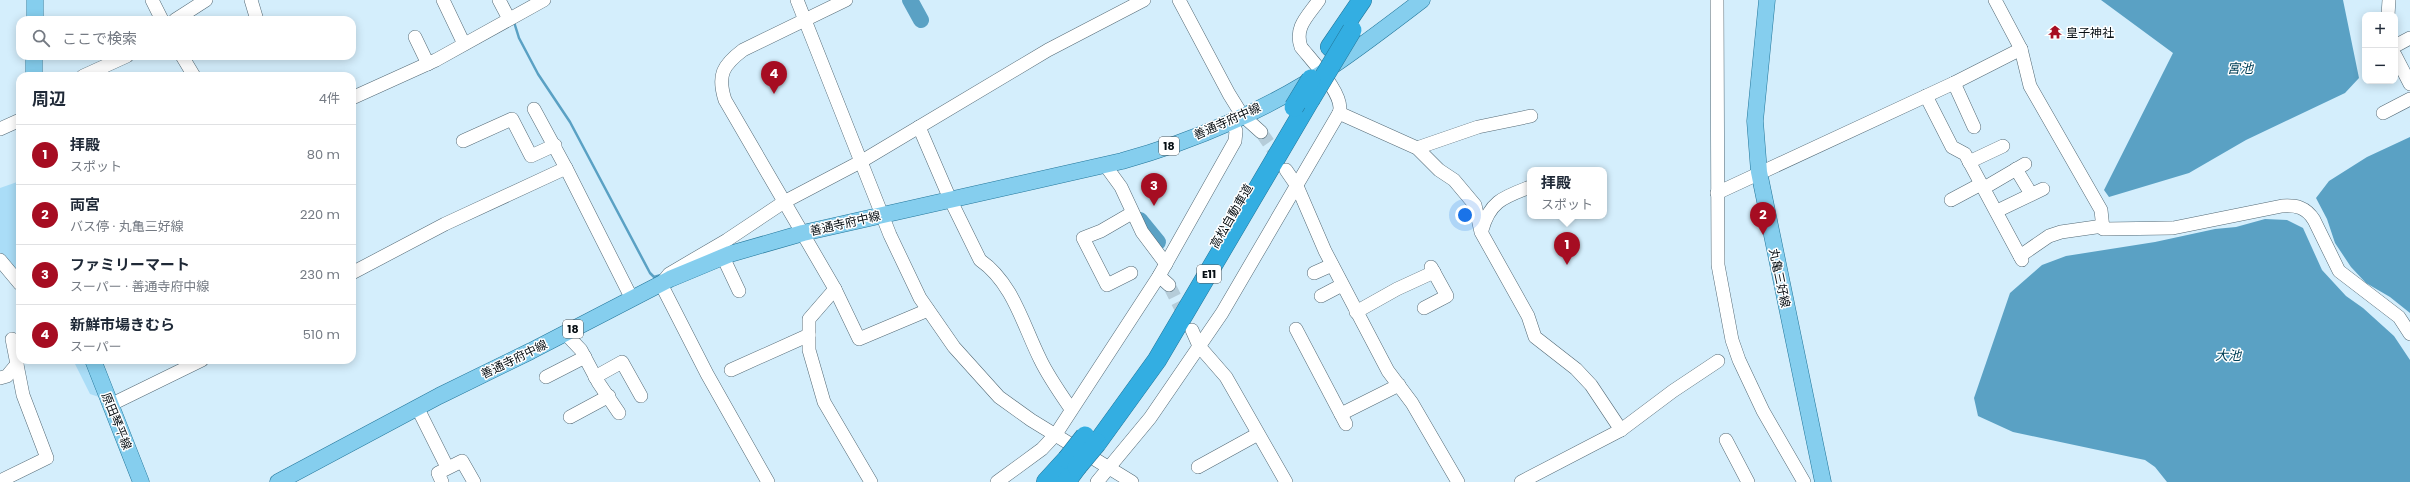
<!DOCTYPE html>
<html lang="ja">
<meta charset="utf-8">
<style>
body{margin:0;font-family:Poppins,"Noto Sans JP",sans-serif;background:#f6f6f7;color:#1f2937}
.controls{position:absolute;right:12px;top:12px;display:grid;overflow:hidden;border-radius:8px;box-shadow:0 2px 10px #0003}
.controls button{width:36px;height:36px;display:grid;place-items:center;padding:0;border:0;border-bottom:1px solid #e0e1e3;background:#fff;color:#1f2937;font:20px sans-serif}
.you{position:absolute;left:1465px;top:215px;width:14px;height:14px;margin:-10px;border:3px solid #fff;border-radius:50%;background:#1a73e8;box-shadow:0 0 0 6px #1a73e833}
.badge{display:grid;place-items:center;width:26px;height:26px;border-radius:50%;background:#a60d22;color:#fff;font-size:13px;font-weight:700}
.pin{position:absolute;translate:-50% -33px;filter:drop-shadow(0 1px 2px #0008)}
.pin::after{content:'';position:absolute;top:21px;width:14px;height:12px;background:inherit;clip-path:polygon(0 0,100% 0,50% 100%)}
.popup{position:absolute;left:1527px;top:167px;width:80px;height:52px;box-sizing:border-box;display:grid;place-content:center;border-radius:8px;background:#fff;filter:drop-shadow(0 1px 3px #0005);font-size:13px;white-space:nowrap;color:#747a83}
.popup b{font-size:15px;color:#1f2937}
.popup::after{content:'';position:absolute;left:50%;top:100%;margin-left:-8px;border:8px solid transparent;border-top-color:#fff}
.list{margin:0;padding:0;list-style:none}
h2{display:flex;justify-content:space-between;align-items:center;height:52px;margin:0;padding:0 16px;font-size:17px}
h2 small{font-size:13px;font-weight:400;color:#747a83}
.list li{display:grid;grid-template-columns:26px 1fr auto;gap:12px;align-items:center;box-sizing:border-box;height:60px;padding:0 16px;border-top:1px solid #e0e1e3}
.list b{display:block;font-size:15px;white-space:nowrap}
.list p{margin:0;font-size:13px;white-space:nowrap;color:#747a83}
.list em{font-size:13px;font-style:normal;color:#747a83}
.icon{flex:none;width:22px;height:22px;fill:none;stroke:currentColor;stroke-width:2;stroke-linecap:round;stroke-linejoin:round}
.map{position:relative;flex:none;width:2410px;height:482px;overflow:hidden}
.search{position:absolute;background:#fff;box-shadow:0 2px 10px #0003;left:16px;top:16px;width:340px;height:44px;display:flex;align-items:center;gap:10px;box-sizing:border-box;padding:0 14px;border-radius:12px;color:#747a83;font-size:15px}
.panel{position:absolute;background:#fff;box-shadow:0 2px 10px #0003;left:16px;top:72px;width:340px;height:292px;border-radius:12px}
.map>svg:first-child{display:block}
.green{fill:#aaddf7}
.water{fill:#5aa1c4}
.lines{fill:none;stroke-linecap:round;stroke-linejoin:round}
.stream{stroke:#5aa1c4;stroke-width:2.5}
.river{stroke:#5aa1c4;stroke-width:16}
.minor-tunnel{stroke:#b5ccd9;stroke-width:13;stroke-dasharray:13 6;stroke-linecap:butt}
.minor-casing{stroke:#536975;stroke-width:14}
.major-casing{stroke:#23769a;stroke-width:17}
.highway-casing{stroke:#23769a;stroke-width:20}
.minor{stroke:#fff;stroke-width:13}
.major{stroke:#85ceee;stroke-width:16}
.highway{stroke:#33aee2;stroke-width:19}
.highway-bridge-casing{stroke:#23769a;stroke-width:20;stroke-linecap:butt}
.highway-bridge{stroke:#33aee2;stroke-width:19}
.labels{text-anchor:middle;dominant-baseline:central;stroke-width:3;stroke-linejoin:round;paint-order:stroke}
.shield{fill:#fff;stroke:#51565a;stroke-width:1}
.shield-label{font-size:11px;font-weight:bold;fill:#060e13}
.poi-label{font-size:12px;fill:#060e13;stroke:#fff;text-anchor:start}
.street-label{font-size:12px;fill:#060e13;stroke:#fff}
.water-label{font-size:13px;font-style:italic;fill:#004058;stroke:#fff}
</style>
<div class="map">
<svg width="2410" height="482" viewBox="0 0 2410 482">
<rect width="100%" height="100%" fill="#d4eefc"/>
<g class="green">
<path d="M20,181V274L0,253V188Z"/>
<path d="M73,360H86L102,398L90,394Z"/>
</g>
<g class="water">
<path d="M2101,0H2343L2359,78L2345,93L2246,140L2189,173L2109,197L2104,190L2173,53Z"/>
<path d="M2410,137V313L2390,297L2366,283L2351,267L2335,243L2327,219L2316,198L2329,181L2367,157Z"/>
<path d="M2265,219L2287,220L2303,228L2322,270L2346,296L2363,308L2394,336L2410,360V482H2167L2155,467L2145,460L2013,432L1978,416L1974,398L2010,293L2042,265L2066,256L2155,242L2215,229L2236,227Z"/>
</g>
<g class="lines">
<path class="stream" d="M514,22L519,38L538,74L570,122L650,273L654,277L661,275"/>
<g class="river">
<path d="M910,0L921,20"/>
<path d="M1140,220L1158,242"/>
</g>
<g class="minor-tunnel">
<path d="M1261,132L1281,161"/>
<path d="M1169,285L1186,319"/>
</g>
<g class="minor-casing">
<g id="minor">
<path d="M152,0L162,20"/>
<path d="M251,0L257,20"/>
<path d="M443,0L464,44"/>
<path d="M499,0L509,19"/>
<path d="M797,0L890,235L920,298L954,347L999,397L1031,420L1132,482"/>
<path d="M846,0L743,50C723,65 717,75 725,100L835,289L809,319V350L824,402L871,482"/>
<path d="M1179,0L1229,94L1242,115L1261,132"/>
<path d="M1717,0L1718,265L1732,340L1739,360L1763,411L1804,482"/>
<path d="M1995,0L2021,49L2030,86L2101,210L2103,229L2173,228L2282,206C2296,205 2306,207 2314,220L2339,271L2399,317L2410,334"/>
<path d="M2388,15L2389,0"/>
<path d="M175,20L206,0"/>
<path d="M415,37L428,64"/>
<path d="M2395,46L2410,38"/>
<path d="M2395,55L2410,84"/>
<path d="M182,56L194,76"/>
<path d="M83,76L127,56"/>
<path d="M1954,83L1974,127"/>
<path d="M1926,96L1952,147L1965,154L2022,260"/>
<path d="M352,98L436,60L544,0"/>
<path d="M534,109L566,168"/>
<path d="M1339,113L1417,148L1439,170L1454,180L1475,205L1481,232L1528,316L1535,337L1576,369L1591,385L1621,430"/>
<path d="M2383,113L2410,99"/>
<path d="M919,127L950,199L980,260C1013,283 1023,325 1040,359C1048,376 1060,393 1071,409"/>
<path d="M0,129L20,120"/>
<path d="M463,141L512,119L531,156L555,145"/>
<path d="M1417,148L1478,127L1531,116"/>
<path d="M1969,162L2003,146"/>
<path d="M1105,165L1121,187L1142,232L1166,264"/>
<path d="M2016,169L2031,194"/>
<path d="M1286,170L1297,186L1325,251L1388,371L1412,403L1458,482"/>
<path d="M1984,188L2025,164"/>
<path d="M1717,193L1954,83L2021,49"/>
<path d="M1951,200L1981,184"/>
<path d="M1997,211L2043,189"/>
<path d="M1482,230C1490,201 1504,197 1530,187"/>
<path d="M2020,256L2049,236L2061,232L2103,226"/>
<path d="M723,257L739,291"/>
<path d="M0,260L20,284"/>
<path d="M352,273L445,224L566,168L632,299"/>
<path d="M1131,273L1107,285L1083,238L1101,231L1132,213"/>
<path d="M1314,273L1332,265"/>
<path d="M1159,276L1169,285"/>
<path d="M835,289L859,339L928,310"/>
<path d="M1321,296L1342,285"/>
<path d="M1424,308L1447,296L1431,267"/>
<path d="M1356,312L1397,289L1434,272"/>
<path d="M1296,329L1346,424"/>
<path d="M1192,330L1199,346L1226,377L1286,482"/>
<path d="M565,333L581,350L598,382L619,413"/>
<path d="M731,370L809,335"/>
<path d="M546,377L585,357"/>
<path d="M595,377L622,362L641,396"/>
<path d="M0,378L7,376L17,364"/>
<path d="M110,405L202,360"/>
<path d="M417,407L447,467"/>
<path d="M1341,414L1399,385"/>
<path d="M570,417L609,396"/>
<path d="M1726,440L1748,482"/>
<path d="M1198,467L1258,434"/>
<path d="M0,481L47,458L23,395L12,339"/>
<path d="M442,482L438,473L462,461L474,482"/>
<path d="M768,482L707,374L661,284L669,274L727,240L784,202L862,161L1048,50L1144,0"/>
<path d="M997,482L1042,449L1056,434L1159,276L1235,141L1236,131L1231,120"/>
<path d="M1097,482L1150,418L1222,313L1339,113C1346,96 1312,61 1301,47C1294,27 1308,16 1319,0"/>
<path d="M1521,482L1621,430L1673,391L1718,361"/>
</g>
</g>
<g class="major-casing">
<g id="major">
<path d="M1767,0L1755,121L1759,172L1823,482"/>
<path d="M35,20V0"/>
<path d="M34,76V56"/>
<path d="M93,360L141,482"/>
<path d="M278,482L439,396L531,351L670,279L730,254L803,233L1122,161C1194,141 1269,109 1331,67C1362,46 1392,23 1422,0"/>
</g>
</g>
<g class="highway-casing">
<g id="highway">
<path d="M1330,47L1362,0"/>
<path d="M1097,443L1157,360L1310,100"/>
<path d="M1046,482L1067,459"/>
<path d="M1066,482L1077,467"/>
</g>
</g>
<use href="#minor" class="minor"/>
<use href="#major" class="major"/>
<use href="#highway" class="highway"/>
<g class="highway-bridge-casing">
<g id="highway-bridge">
<path d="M1310,100L1352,30"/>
<path d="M1294,107L1311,79"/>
<path d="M1067,459L1085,436"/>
<path d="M1077,467L1097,443"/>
</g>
</g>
<use href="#highway-bridge" class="highway-bridge"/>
</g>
<defs>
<g id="temple-bare" transform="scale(1.08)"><path d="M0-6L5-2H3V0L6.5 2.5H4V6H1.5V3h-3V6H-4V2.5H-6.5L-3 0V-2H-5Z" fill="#a60d22" stroke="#fff" stroke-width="2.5" paint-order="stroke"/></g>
</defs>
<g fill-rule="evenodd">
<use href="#temple-bare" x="2055" y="32"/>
</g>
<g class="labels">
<g class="shield">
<rect x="1159" y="137" width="20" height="18" rx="3"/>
<rect x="1197" y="265" width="24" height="18" rx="3"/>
<rect x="563" y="320" width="20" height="18" rx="3"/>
</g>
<g class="shield-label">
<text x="1169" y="146">18</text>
<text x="1209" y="274">E11</text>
<text x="573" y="329">18</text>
</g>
<g class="poi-label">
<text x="2066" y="32">皇子神社</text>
</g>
<g class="street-label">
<text transform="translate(1227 121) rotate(-24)">善通寺府中線</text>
<text transform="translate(1231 216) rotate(-60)">高松自動車道</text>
<text transform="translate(845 223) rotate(-13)">善通寺府中線</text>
<text transform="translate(1780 278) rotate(78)">丸亀三好線</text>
<text transform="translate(514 359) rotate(-26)">善通寺府中線</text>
<text transform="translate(117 421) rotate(68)">原田琴平線</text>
</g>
<g class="water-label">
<text x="2240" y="68">宮池</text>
<text x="2228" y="355">大池</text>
</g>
</g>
</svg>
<div class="controls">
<button>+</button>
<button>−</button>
</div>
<div class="you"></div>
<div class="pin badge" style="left:1567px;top:265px">1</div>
<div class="popup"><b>拝殿</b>スポット</div>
<div class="pin badge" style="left:1763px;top:235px">2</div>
<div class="pin badge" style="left:1154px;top:206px">3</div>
<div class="pin badge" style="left:774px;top:94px">4</div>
<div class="search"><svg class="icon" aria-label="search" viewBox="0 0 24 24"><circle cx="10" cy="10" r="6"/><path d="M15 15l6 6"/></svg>ここで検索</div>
<section class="panel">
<h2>周辺<small>4件</small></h2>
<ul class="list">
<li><span class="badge">1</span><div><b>拝殿</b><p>スポット</p></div><em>80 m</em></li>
<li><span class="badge">2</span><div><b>両宮</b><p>バス停 · 丸亀三好線</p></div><em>220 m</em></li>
<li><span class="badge">3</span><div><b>ファミリーマート</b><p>スーパー · 善通寺府中線</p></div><em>230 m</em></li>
<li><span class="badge">4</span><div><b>新鮮市場きむら</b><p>スーパー</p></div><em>510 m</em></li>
</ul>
</section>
</div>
